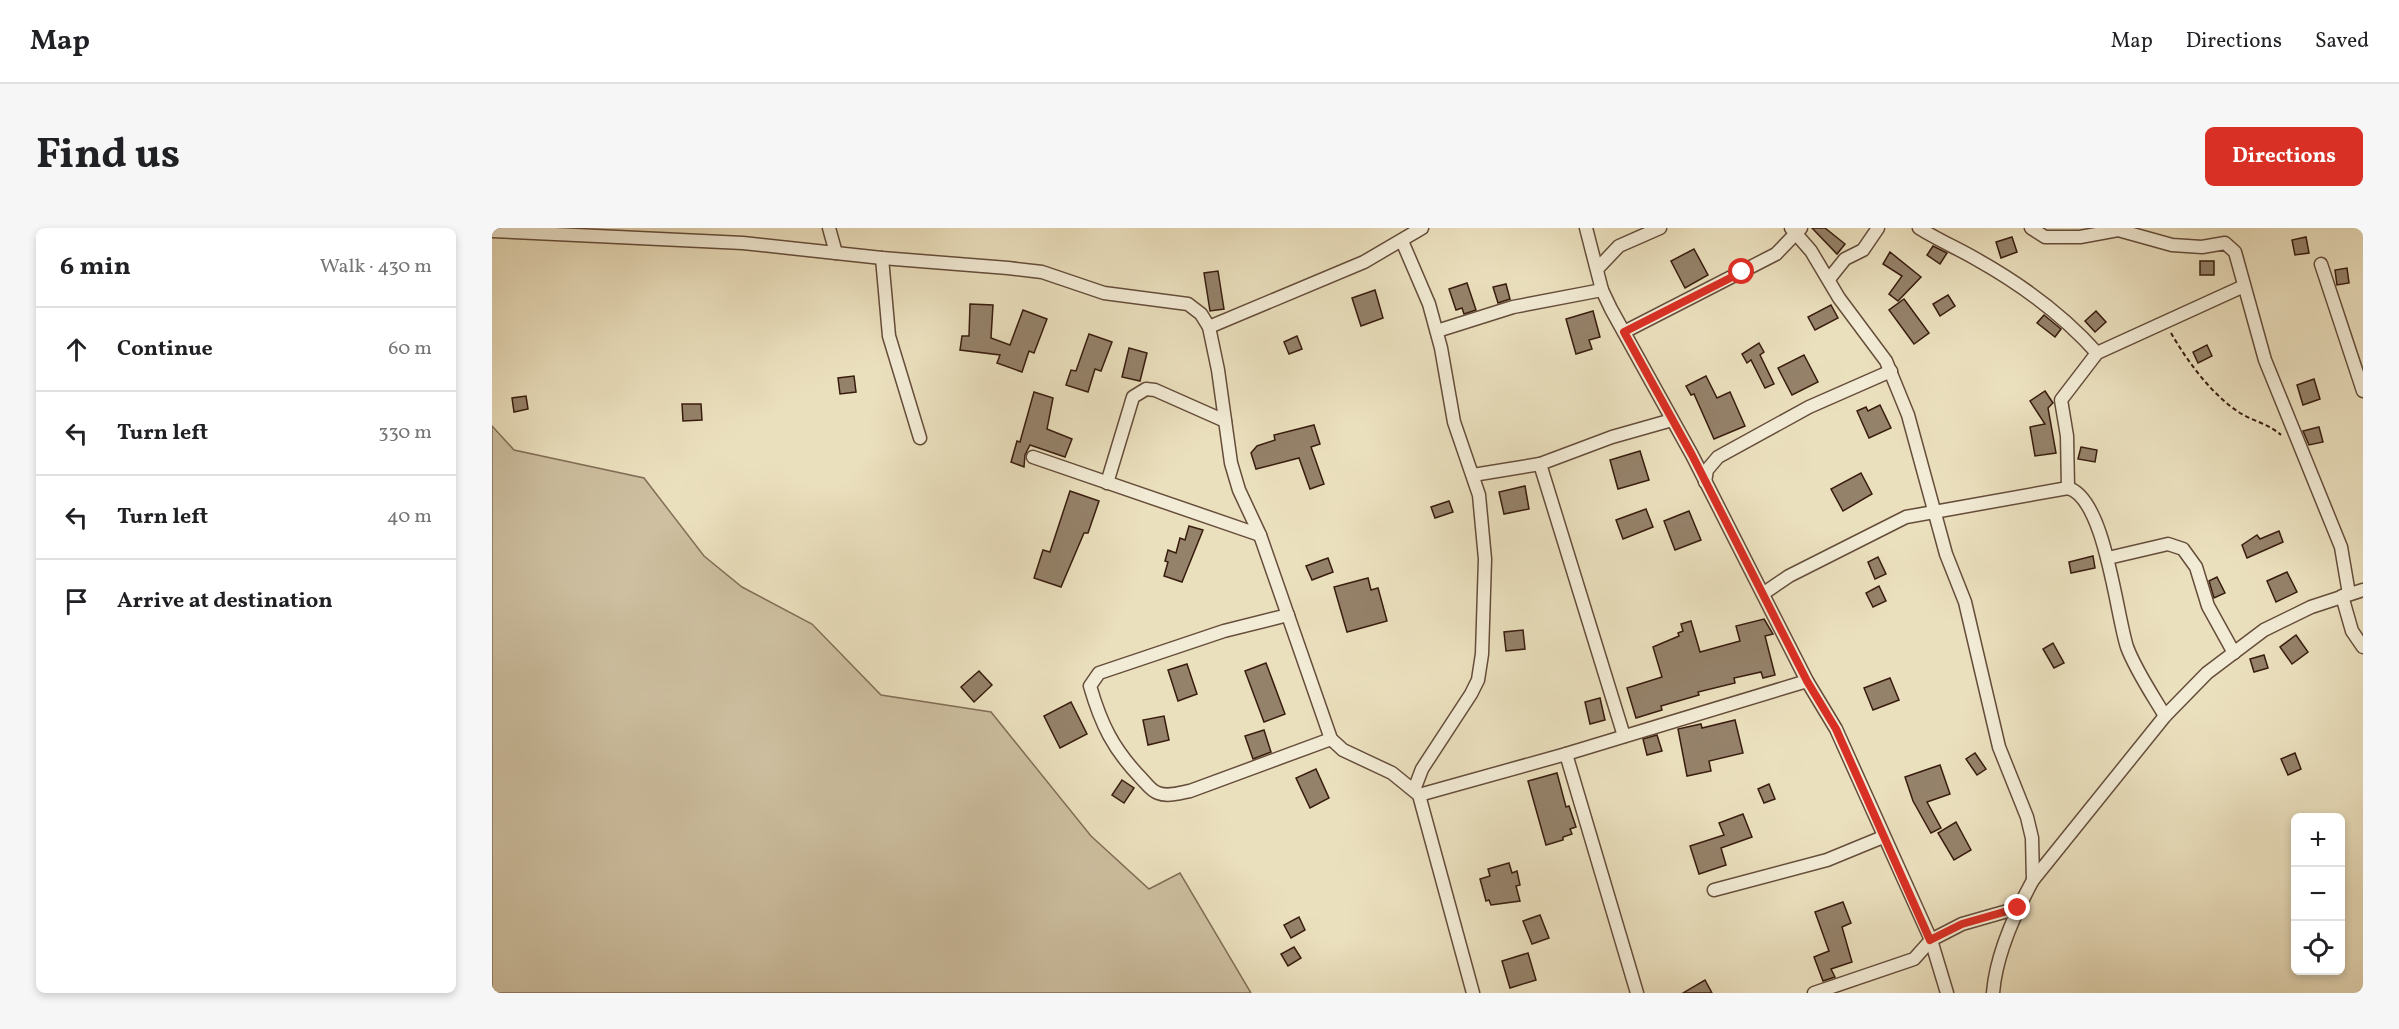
<!DOCTYPE html>
<meta charset="utf-8">
<style>
body{margin:0;font-family:Vollkorn,serif;background:#f6f6f6;color:#202124}
.controls{position:absolute;right:18px;bottom:18px;display:grid;overflow:hidden;border-radius:9px;box-shadow:0 3px 9px #0003}
.controls button{width:54px;height:54px;display:grid;place-items:center;padding:0;border:0;border-bottom:2px solid #e0e0e0;background:#fff;color:#202124;font:30px sans-serif}
.stop{position:absolute;width:18px;height:18px;margin:-14px;border:4px solid #d93025;border-radius:50%;background:#fff}
.stop.end{background:#d93025;border-color:#fff;box-shadow:0 2px 6px #0008}
.list{margin:0;padding:0;list-style:none}
h2{display:flex;justify-content:space-between;align-items:center;height:78px;margin:0;padding:0 24px;font-size:26px}
h2 small{font-size:20px;font-weight:400;color:#757577}
.list li{display:grid;grid-template-columns:39px 1fr auto;gap:18px;align-items:center;box-sizing:border-box;height:84px;padding:0 24px;border-top:2px solid #e0e0e0}
.list b{display:block;font-size:22px;white-space:nowrap}
.list em{font-size:20px;font-style:normal;color:#757577}
.icon{flex:none;width:33px;height:33px;fill:none;stroke:currentColor;stroke-width:2;stroke-linecap:round;stroke-linejoin:round}
.map{position:relative;flex:none;width:1871px;height:765px;overflow:hidden;border-radius:9px}
header{display:flex;align-items:center;gap:36px;box-sizing:border-box;height:84px;padding:0 30px;background:#fff;border-bottom:2px solid #e0e0e0}
header strong{font-size:28px}
nav{display:flex;gap:33px;margin-inline-start:auto;font-size:21px}
.intro{display:flex;align-items:center;justify-content:space-between;box-sizing:border-box;height:144px;padding:0 36px}
h1{margin:0;font-size:42px}
.button{padding:15px 27px;border-radius:9px;background:#d93025;color:#fff;font-size:21px;font-weight:700}
main{display:flex;gap:36px;padding:0 36px}
aside{flex:1;background:#fff;border-radius:9px;box-shadow:0 3px 9px #0003}
.map>svg:first-child{display:block}
.green{fill:#cdbfa0;stroke:#826e57;stroke-width:1.5}
.building{fill:#95826a;stroke:#381c0e;stroke-width:1.5}
.lines{fill:none;stroke-linecap:round;stroke-linejoin:round}
.street-casing{stroke:#654d3a;stroke-width:15}
.path{stroke:#381c0e;stroke-width:2;stroke-dasharray:4.5 3;stroke-linecap:butt}
.street{stroke:#f2ebd5;stroke-width:12}
.route{stroke:#d93025;stroke-width:8}
</style>
<header>
<strong>Map</strong>
<nav><a>Map</a><a>Directions</a><a>Saved</a></nav>
</header>
<div class="intro"><h1>Find us</h1><a class="button">Directions</a></div>
<main>
<aside>
<h2>6 min<small>Walk · 430 m</small></h2>
<ul class="list">
<li><svg class="icon" aria-label="ahead" viewBox="0 0 24 24"><path d="M12 20V5M6 11l6-6 6 6"/></svg><div><b>Continue</b></div><em>60 m</em></li>
<li><svg class="icon" aria-label="left" viewBox="0 0 24 24"><path d="M17 20v-9H6M10 6l-5 5 5 5"/></svg><div><b>Turn left</b></div><em>330 m</em></li>
<li><svg class="icon" aria-label="left" viewBox="0 0 24 24"><path d="M17 20v-9H6M10 6l-5 5 5 5"/></svg><div><b>Turn left</b></div><em>40 m</em></li>
<li><svg class="icon" aria-label="arrive" viewBox="0 0 24 24"><path d="M6 21V4h12l-3 4 3 4H6"/></svg><div><b>Arrive at destination</b></div></li>
</ul>
</aside>
<div class="map">
<svg width="1871" height="765" viewBox="0 0 1871 765">
<rect width="100%" height="100%" fill="#ebe0be"/>
<filter id="stains"><feTurbulence type="fractalNoise" baseFrequency=".00333" numOctaves="4"/><feColorMatrix values="0 0 0 0 .2 0 0 0 0 .09 0 0 0 0 .02 0 0 0 .5 -.17"/></filter>
<radialGradient id="worn" r=".72"><stop offset=".6" stop-color="#630" stop-opacity="0"/><stop offset="1" stop-color="#630" stop-opacity=".3"/></radialGradient>
<path class="green" d="M0,198L22,222L152,250L212,328L250,359L320,396L389,467L499,484L599,608L657,661L688,645L759,765H0Z"/>
<g class="building">
<path d="M1320,0H1333L1353,16L1345,26Z"/>
<path d="M1520,9L1525,24L1509,30L1504,14Z"/>
<path d="M1814,9L1817,25L1803,27L1800,12Z"/>
<path d="M1441,18L1455,25L1448,36L1435,27Z"/>
<path d="M1202,21L1216,47L1193,60L1179,33Z"/>
<path d="M1398,24L1429,49L1406,73L1397,66L1410,48L1391,36Z"/>
<rect x="1708" y="33" width="14" height="14"/>
<path d="M1855,40L1857,55L1845,57L1843,42Z"/>
<path d="M726,43L732,81L718,83L712,45Z"/>
<path d="M975,55L984,82L972,86L970,80L964,82L957,61Z"/>
<path d="M1014,56L1018,71L1006,75L1001,59Z"/>
<path d="M883,62L891,90L869,98L860,70Z"/>
<path d="M1456,67L1463,78L1448,88L1441,76Z"/>
<path d="M1412,71L1437,105L1422,116L1397,82Z"/>
<path d="M478,76L501,77L499,110L518,117L531,82L555,91L542,125L537,123L530,144L505,135L508,127L468,122L470,108H477Z"/>
<path d="M1339,77L1346,90L1323,102L1316,89Z"/>
<path d="M1101,83L1108,109L1097,112L1100,121L1084,126L1074,91Z"/>
<path d="M1604,83L1614,94L1603,104L1593,93Z"/>
<path d="M1552,87L1569,101L1563,109L1545,95Z"/>
<path d="M597,106L620,114L609,143L603,141L596,164L574,157L579,142L584,143Z"/>
<path d="M805,108L810,121L797,126L792,114Z"/>
<path d="M1267,115L1272,124L1268,127L1282,156L1273,160L1259,132L1255,135L1250,126Z"/>
<path d="M1715,117L1720,128L1706,135L1701,124Z"/>
<path d="M637,120L655,125L648,153L630,149Z"/>
<path d="M1312,127L1326,154L1300,167L1286,140Z"/>
<path d="M362,148L364,164L348,166L346,150Z"/>
<path d="M1214,148L1225,170L1238,164L1253,198L1222,211L1202,166L1199,167L1194,158Z"/>
<path d="M1822,151L1828,171L1811,177L1805,157Z"/>
<path d="M1553,163L1561,175L1556,180L1564,225L1543,228L1538,199L1553,196L1538,173Z"/>
<path d="M542,164L561,170L555,201L580,211L573,229L538,217L533,227L532,239L519,234L525,213L528,214Z"/>
<path d="M34,168L36,181L22,184L20,170Z"/>
<path d="M190,176H209L210,192L191,193Z"/>
<path d="M1388,177L1399,200L1377,210L1365,183L1374,179L1376,183Z"/>
<path d="M822,197L828,216L819,219L832,256L818,261L807,230L764,241L759,225L765,218L783,212L782,207Z"/>
<path d="M1827,199L1831,214L1817,217L1811,203Z"/>
<path d="M1589,219L1605,222L1603,234L1586,231Z"/>
<path d="M1148,223L1157,252L1126,261L1118,232Z"/>
<path d="M1369,245L1380,266L1351,283L1339,261Z"/>
<path d="M1033,258L1037,281L1012,286L1007,264Z"/>
<path d="M578,263L607,273L596,305H592L569,359L542,350L551,322L558,324Z"/>
<path d="M957,273L961,284L943,290L939,279Z"/>
<path d="M1154,281L1161,299L1131,311L1124,292Z"/>
<path d="M1197,283L1209,312L1183,322L1172,293Z"/>
<path d="M697,298L711,302L690,354L672,348L676,334L673,333L676,322L684,325L688,310L693,312Z"/>
<path d="M1787,303L1791,314L1755,330L1750,317L1765,307L1768,311Z"/>
<path d="M1601,328L1603,340L1579,345L1577,334Z"/>
<path d="M1386,329L1394,346L1383,351L1376,334Z"/>
<path d="M836,330L841,344L820,352L814,338Z"/>
<path d="M1795,344L1805,364L1784,374L1775,353Z"/>
<path d="M1725,349L1733,365L1722,370L1717,353Z"/>
<path d="M876,350L879,362L886,360L895,393L855,404L842,359Z"/>
<path d="M1387,358L1394,373L1381,379L1374,365Z"/>
<path d="M1272,391L1281,406L1273,408L1283,447L1271,450L1269,444L1242,450L1243,455L1206,464L1207,467L1169,478L1170,482L1144,490L1135,460L1170,449L1161,419L1187,408L1186,405L1191,403L1189,396L1199,393L1208,424L1248,413L1244,398Z"/>
<path d="M1031,402L1033,421L1014,423L1012,404Z"/>
<path d="M1804,407L1816,424L1800,436L1788,419Z"/>
<path d="M1561,415L1572,435L1562,440L1551,421Z"/>
<path d="M1772,427L1776,440L1762,444L1758,431Z"/>
<path d="M774,435L793,486L772,494L753,443Z"/>
<path d="M695,436L705,466L686,473L676,442Z"/>
<path d="M487,443L500,457L482,474L469,459Z"/>
<path d="M1398,450L1407,472L1381,482L1372,460Z"/>
<path d="M1108,470L1113,492L1098,496L1093,474Z"/>
<path d="M579,474L595,506L568,520L552,488Z"/>
<path d="M672,488L677,512L656,517L651,492Z"/>
<path d="M1243,492L1251,525L1217,533L1219,543L1195,548L1186,501L1209,496L1210,500Z"/>
<path d="M772,502L779,524L761,531L753,508Z"/>
<path d="M1165,507L1170,523L1155,527L1151,511Z"/>
<path d="M1483,525L1494,541L1485,547L1474,531Z"/>
<path d="M1803,525L1809,541L1796,547L1789,531Z"/>
<path d="M1448,537L1458,566L1435,574L1449,600L1439,605L1421,573L1413,549Z"/>
<path d="M824,541L837,570L818,580L804,550Z"/>
<path d="M1065,545L1074,579L1077,578L1084,599L1078,601L1080,606L1071,609V612L1054,617L1036,553Z"/>
<path d="M630,552L642,560L632,575L620,567Z"/>
<path d="M1277,556L1283,571L1272,575L1266,561Z"/>
<path d="M1251,586L1260,609L1229,620L1234,637L1207,646L1198,618L1232,607L1227,595Z"/>
<path d="M1464,594L1479,622L1462,632L1446,605Z"/>
<path d="M1017,635L1020,645L1025,643L1028,657L1024,658L1028,673L999,677L997,672L994,673L988,651L998,648L996,641Z"/>
<path d="M1351,674L1359,695L1350,699L1360,734L1339,741L1343,749L1331,753L1322,729L1337,723L1323,684Z"/>
<path d="M1048,687L1057,710L1040,716L1031,693Z"/>
<path d="M807,689L813,702L799,710L792,697Z"/>
<path d="M802,719L809,730L796,738L789,726Z"/>
<path d="M1036,725L1044,752L1018,760L1010,733Z"/>
<path d="M1213,752L1220,765H1191Z"/>
</g>
<g class="lines">
<g class="street-casing">
<g id="street">
<path d="M337,0L344,25"/>
<path d="M1094,0L1110,62L1119,81L1200,227L1315,453L1344,501L1439,712L1455,765"/>
<path d="M1299,0L1319,23L1347,70L1394,133L1416,187L1454,326L1473,374L1507,519L1535,589L1540,610L1541,652"/>
<path d="M1427,0C1446,12 1465,20 1484,31C1527,55 1572,88 1605,125"/>
<path d="M1539,0L1553,9H1588L1626,2L1680,17L1710,19L1733,15L1743,24L1773,132L1849,319L1857,366"/>
<path d="M0,3L251,15L390,30L516,40L550,44L612,65L696,76L709,86L717,99L726,142L739,235L747,262L768,307L839,511L851,522L900,545L927,567L981,765"/>
<path d="M910,13L937,76L949,120L962,194L987,267L993,331L990,426L986,452L979,466L930,541L922,562"/>
<path d="M390,30L397,108L428,210"/>
<path d="M1829,36L1871,163"/>
<path d="M1106,40L1127,18L1168,0"/>
<path d="M1337,51L1353,31L1371,22L1386,0"/>
<path d="M717,99L872,34L930,0"/>
<path d="M945,103L1021,79L1110,62"/>
<path d="M1132,104L1284,26L1309,0"/>
<path d="M541,229L768,307"/>
<path d="M1048,236L1132,508"/>
<path d="M981,247L1048,236L1120,209L1180,192"/>
<path d="M1213,254L1215,242L1226,229L1317,179L1399,143"/>
<path d="M615,255L641,169L654,161L663,162L733,193"/>
<path d="M1576,260L1575,208L1569,172L1605,125L1752,58"/>
<path d="M1616,330L1676,316L1691,321L1704,339L1716,378L1742,425"/>
<path d="M1272,365L1297,348L1414,289L1576,260C1613,270 1624,385 1635,419C1644,443 1660,466 1673,488"/>
<path d="M1850,368L1860,403L1871,419"/>
<path d="M796,387L732,403L607,445L598,458C609,496 621,521 649,550C654,555 659,563 666,565C676,569 687,565 698,563L839,511"/>
<path d="M1074,526L1145,765"/>
<path d="M927,567L1074,526L1315,453"/>
<path d="M1222,662L1335,632L1391,609"/>
<path d="M1322,765L1422,731L1439,712L1470,696L1526,680"/>
<path d="M1501,765C1504,726 1523,685 1541,652L1673,488L1715,445L1772,402L1819,379L1871,362"/>
</g>
</g>
<path class="path" d="M1679,105C1695,133 1720,167 1748,185C1761,193 1777,196 1789,207"/>
<use href="#street" class="street"/>
</g>
<g class="lines">
<path class="route" d="M1250,44L1132,104L1200,227L1315,453L1344,501L1438,712L1470,696L1526,680"/>
</g>
<rect width="100%" height="100%" filter="url(#stains)"/>
<rect width="100%" height="100%" fill="url(#worn)"/>
</svg>
<div class="controls">
<button>+</button>
<button>−</button>
<button><svg class="icon" aria-label="locate" viewBox="0 0 24 24"><circle cx="12" cy="12" r="6"/><path d="M12 2v4M12 18v4M2 12h4M18 12h4"/></svg></button>
</div>
<div class="stop" style="left:1250px;top:44px"></div>
<div class="stop end" style="left:1526px;top:680px"></div>
</div>
</main>
